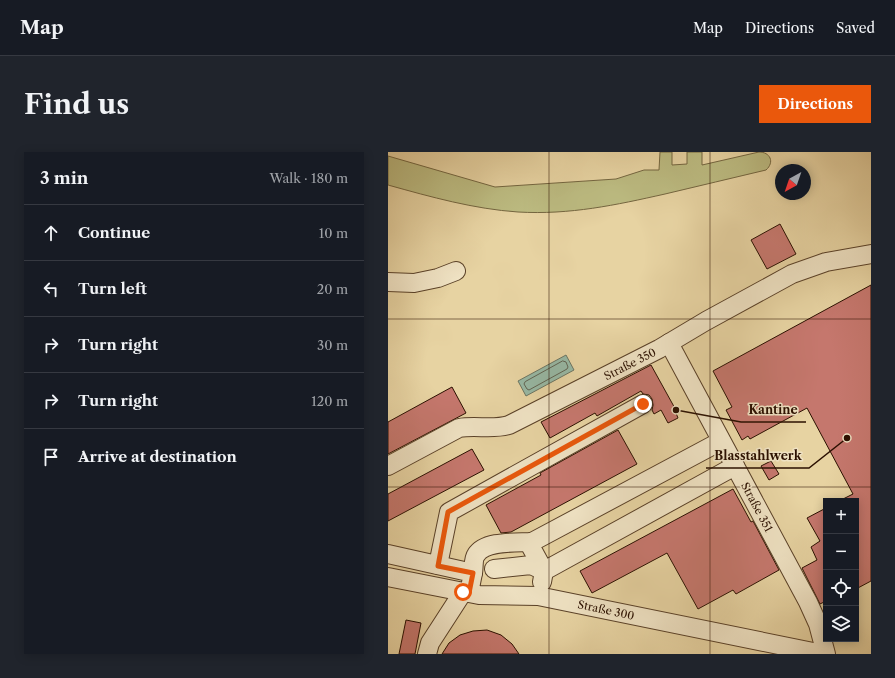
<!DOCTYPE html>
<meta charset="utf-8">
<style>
body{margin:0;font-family:"Libre Caslon Text",serif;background:#20242c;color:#f1f3f6}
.controls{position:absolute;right:12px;bottom:12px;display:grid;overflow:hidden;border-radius:0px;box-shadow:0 2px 10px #0003}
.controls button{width:36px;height:36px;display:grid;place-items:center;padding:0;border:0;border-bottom:1px solid #363941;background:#171b24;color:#f1f3f6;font:20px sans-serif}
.compass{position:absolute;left:387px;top:12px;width:36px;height:36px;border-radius:50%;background:#171b24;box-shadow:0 2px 10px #0003;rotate:220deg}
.stop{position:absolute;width:12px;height:12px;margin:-9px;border:3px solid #ea580c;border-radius:50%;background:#fff}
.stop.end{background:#ea580c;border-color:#fff;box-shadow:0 1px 4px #0008}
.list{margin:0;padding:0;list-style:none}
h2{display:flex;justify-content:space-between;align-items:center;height:52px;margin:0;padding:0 16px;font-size:17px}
h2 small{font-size:13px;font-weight:400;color:#9ea1a6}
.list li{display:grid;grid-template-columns:26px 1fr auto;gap:12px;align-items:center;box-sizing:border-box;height:56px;padding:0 16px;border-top:1px solid #363941}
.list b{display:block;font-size:15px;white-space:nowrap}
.list em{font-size:13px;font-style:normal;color:#9ea1a6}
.icon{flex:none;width:22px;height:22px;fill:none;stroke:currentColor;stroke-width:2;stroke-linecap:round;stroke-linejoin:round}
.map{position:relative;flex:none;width:483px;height:502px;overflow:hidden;border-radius:0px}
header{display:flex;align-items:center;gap:24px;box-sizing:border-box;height:56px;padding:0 20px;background:#171b24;border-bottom:1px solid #363941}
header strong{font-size:19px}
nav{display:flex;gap:22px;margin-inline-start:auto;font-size:14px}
.intro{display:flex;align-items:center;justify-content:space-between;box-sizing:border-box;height:96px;padding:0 24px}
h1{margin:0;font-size:28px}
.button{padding:10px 18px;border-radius:0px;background:#ea580c;color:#fff;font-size:14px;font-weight:700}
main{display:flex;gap:24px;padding:0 24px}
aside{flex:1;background:#171b24;border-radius:0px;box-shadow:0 2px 10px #0003}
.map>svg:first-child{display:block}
.green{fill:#bcbb81;stroke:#746640}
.water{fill:#97b8a4;stroke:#6c7562}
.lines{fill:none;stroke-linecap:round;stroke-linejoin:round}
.shore{stroke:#616452;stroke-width:1}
.building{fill:#c5776d;stroke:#2b1000}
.minor-casing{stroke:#5a4128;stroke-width:20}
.minor{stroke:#efe2c3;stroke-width:18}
.route{stroke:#ea580c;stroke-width:5}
.grid{fill:none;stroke:#2b1000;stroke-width:1;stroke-opacity:0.55}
.labels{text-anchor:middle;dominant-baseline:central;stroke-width:3;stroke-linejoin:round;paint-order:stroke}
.street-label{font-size:11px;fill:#2b1000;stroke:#efe2c3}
.leader{fill:none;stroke:#2b1000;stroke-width:1.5}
.callout-dot{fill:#2b1000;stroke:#efe2c3;stroke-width:1.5}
.callout-label{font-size:12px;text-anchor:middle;font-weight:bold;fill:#2b1000;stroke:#efe2c3;stroke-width:3;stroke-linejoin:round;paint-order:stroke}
</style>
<header>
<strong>Map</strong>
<nav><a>Map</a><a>Directions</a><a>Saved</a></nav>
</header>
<div class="intro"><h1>Find us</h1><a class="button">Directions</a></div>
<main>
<aside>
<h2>3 min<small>Walk · 180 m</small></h2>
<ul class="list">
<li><svg class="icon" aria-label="ahead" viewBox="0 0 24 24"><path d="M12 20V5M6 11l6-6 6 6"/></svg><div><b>Continue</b></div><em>10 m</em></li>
<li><svg class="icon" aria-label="left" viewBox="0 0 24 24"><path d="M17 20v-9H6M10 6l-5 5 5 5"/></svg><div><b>Turn left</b></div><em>20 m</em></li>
<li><svg class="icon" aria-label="right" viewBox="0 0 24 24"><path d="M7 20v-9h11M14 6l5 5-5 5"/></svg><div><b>Turn right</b></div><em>30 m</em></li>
<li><svg class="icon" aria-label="right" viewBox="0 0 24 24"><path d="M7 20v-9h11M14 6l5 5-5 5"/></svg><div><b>Turn right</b></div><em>120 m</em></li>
<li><svg class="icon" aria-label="arrive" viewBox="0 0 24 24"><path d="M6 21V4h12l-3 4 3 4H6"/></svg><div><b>Arrive at destination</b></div></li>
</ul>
</aside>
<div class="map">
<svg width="483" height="502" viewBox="0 0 483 502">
<rect width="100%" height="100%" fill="#e7d3a2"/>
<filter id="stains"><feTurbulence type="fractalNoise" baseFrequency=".005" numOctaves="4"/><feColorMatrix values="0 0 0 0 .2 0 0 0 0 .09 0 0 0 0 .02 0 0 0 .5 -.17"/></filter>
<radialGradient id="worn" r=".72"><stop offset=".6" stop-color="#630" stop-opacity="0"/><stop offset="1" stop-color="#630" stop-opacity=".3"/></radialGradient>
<path class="green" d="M272,0H284V13L299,12V0H314V13L371,0C382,0 387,10 378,18C344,26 311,34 277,42C228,53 182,63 130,60C86,57 43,45 0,33V4L107,35L228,27L256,18H271Z"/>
<path class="water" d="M178,203L186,218L138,244L130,229Z"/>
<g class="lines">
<path class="shore" d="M175,209L178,210L180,215L179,217L141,238L139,237L136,232L137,230Z"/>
</g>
<g class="building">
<path d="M392,72L408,102L379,117L363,88Z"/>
<path d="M483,133V429L468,437V349H451L465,342L419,256L362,287L360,284L354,288L338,258L344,255L325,219Z"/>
<path d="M263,213L289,260L288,261L290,266L280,271L273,258L266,262L264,258L265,253L264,247L261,243L255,242L253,239L209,264L207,261L162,286L153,270Z"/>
<path d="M64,235L78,261L0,302V270Z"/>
<path d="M230,278L249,312L123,380L113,381L98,353L153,323L152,321Z"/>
<path d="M84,297L96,318L0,369V342Z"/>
<path d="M383,309L391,322L381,328L373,314Z"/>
<path d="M345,337L363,370L365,369L391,418L348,442L345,438L310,457L279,401L204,441L192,419Z"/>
<path d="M438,356V449L432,452L414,416L429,408L423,395L432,389L419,366Z"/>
<path d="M18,468L33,471L27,502H11Z"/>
<path d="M99,478L113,483L124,492L131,502H54L61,491L72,483L85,479Z"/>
</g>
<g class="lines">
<g class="minor-casing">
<g id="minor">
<path d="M0,130L26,131L50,126L68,119"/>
<path d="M281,191L420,450L430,472L438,502"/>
<path d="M0,314L71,276C88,273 105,278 121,273L271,197L318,169L404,122L438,110L483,102"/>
<path d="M0,402L85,421L81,441"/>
<path d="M50,413L61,360L255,252"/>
<path d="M106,417L143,413L156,419"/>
<path d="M156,419L143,395L144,390L333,289"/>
<path d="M85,421C86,416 85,407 88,403C97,388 129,391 144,390"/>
<path d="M0,425L91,443L150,444L435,502"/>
<path d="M154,430L156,419L347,314"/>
<path d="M39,502L42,491L75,440"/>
</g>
</g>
<use href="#minor" class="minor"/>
</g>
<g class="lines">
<path class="route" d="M75,440L81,441L85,421L50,414L60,360L255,252"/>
</g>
<path class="grid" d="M161,0V502M322,0V502M0,167H483M0,335H483"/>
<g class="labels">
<g class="street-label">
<text transform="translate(242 212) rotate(-27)">Straße 350</text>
<text transform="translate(369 355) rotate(62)">Straße 351</text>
<text transform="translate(218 458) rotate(12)">Straße 300</text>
</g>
</g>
<path class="leader" d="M288 258L353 270H418M459 286L421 316H318"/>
<g class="callout-dot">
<circle cx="288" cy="258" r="4"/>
<circle cx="459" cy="286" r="4"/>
</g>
<g class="callout-label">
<text x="385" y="262">Kantine</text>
<text x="370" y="308">Blasstahlwerk</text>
</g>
<rect width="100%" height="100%" filter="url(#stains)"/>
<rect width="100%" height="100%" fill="url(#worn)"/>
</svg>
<div class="controls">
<button>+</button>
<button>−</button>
<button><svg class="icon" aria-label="locate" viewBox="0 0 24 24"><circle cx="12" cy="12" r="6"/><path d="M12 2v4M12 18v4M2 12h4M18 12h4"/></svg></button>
<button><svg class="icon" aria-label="layers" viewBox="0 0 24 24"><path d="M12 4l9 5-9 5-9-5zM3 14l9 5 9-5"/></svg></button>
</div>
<svg class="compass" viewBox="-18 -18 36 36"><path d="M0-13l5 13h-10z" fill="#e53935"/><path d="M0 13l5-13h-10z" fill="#9ea1a6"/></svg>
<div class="stop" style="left:75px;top:440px"></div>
<div class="stop end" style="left:255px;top:252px"></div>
</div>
</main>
